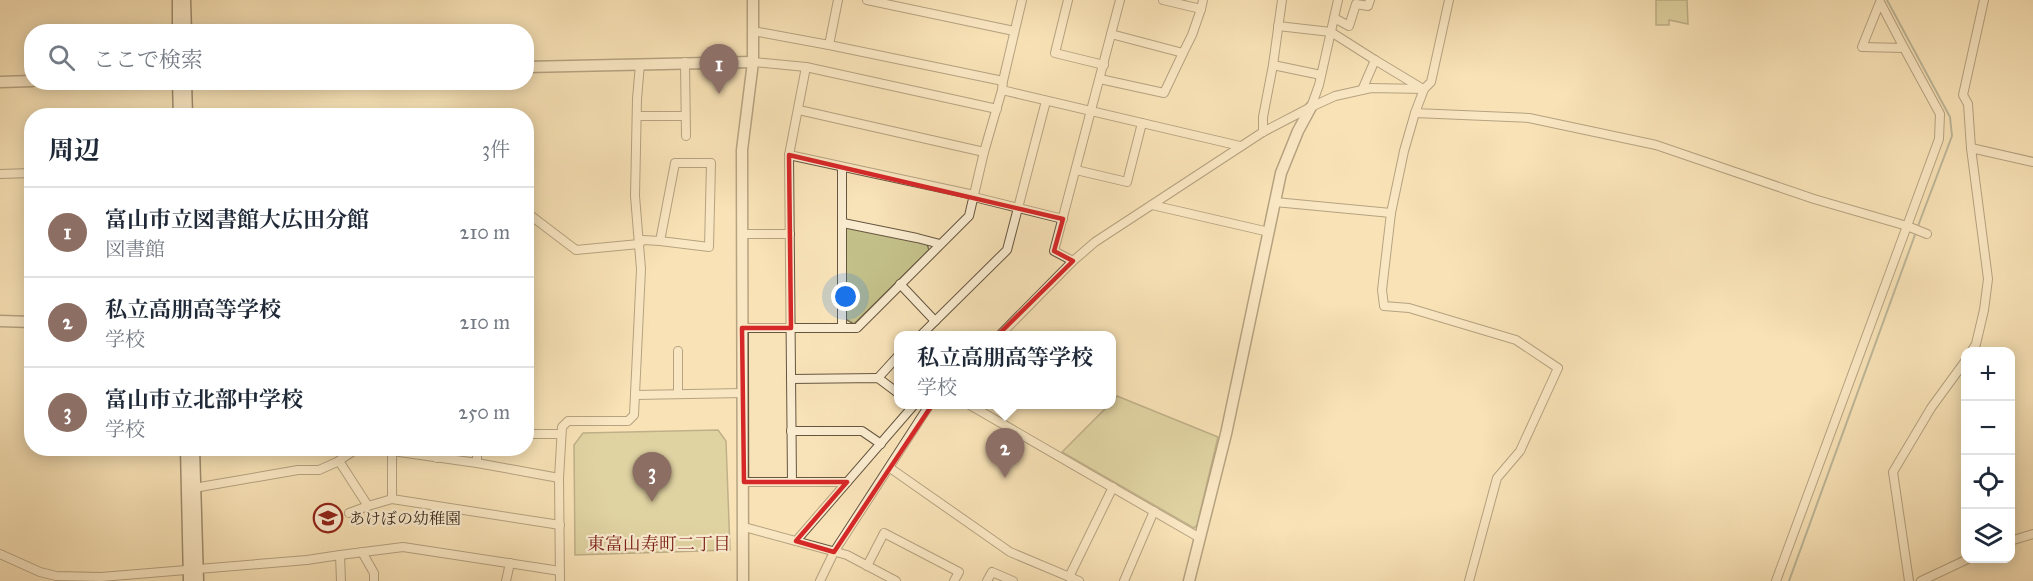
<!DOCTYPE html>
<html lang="ja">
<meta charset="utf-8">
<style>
body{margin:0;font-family:"IM FELL Great Primer","Noto Serif JP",serif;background:#f2f2f3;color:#1f2937}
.controls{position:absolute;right:18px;bottom:18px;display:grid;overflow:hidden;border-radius:12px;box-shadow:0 3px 15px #0003}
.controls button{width:54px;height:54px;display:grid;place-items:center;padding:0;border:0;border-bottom:2px solid #e0e1e3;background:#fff;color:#1f2937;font:30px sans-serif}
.you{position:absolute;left:846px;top:297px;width:21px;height:21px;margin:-15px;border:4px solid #fff;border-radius:50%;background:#1a73e8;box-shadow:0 0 0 9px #1a73e833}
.badge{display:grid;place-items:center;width:39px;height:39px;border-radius:50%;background:#7c3aed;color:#fff;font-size:20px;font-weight:700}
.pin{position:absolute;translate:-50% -50px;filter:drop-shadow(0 2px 3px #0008)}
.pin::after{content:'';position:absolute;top:32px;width:21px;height:18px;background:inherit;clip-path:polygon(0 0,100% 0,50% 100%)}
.popup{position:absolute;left:894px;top:331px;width:222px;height:78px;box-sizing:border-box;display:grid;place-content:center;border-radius:12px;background:#fff;filter:drop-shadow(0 2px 4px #0005);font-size:20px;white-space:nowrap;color:#747a83}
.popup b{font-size:22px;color:#1f2937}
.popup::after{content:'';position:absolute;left:50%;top:100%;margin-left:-12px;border:12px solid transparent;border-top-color:#fff}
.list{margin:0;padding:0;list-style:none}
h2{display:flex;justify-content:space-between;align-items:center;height:78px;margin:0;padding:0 24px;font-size:26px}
h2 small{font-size:20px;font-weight:400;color:#747a83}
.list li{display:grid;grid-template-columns:39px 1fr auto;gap:18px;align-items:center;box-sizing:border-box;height:90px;padding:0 24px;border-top:2px solid #e0e1e3}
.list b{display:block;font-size:22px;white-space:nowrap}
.list p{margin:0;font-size:20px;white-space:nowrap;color:#747a83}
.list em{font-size:20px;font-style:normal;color:#747a83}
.icon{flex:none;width:33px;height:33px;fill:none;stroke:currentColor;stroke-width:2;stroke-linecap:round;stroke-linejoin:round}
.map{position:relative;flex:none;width:2033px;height:581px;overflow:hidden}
.search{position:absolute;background:#fff;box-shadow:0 3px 15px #0003;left:24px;top:24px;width:510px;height:66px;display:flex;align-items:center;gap:15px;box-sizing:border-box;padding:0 21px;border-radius:24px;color:#747a83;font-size:22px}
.panel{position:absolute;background:#fff;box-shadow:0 3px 15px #0003;left:24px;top:108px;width:510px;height:348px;border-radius:24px}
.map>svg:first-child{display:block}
.green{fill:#c4c18a;stroke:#7d7452;stroke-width:1.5}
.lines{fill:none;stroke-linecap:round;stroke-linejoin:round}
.stream{stroke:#748174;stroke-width:2}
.minor-casing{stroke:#665640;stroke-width:10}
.tertiary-casing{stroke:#665640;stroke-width:13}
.secondary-casing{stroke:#362719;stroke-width:13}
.minor{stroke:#faecd0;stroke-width:8}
.tertiary{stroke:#faecd0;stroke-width:10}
.secondary{stroke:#faecd0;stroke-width:10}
.marked{fill:none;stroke:#d62828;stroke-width:4.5;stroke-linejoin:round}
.labels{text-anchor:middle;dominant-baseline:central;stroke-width:4.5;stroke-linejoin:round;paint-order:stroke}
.poi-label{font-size:16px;fill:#362719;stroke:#faecd0;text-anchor:start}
.neighbourhood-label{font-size:18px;fill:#7a1f14;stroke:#faecd0}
</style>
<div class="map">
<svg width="2033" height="581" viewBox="0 0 2033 581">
<rect width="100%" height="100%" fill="#f8e2b7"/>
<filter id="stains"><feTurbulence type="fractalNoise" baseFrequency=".00333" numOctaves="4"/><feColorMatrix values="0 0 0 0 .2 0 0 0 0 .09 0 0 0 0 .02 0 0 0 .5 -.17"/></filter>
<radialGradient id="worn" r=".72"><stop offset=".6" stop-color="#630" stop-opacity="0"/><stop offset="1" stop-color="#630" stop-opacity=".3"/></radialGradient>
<g class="green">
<path d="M1656,0H1687L1688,24L1669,20V25H1656Z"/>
<path d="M845,226L927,244L929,250L854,324L845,319Z"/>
<path d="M1117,396L1218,437L1197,525L1194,528L1062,452L1109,405L1112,404Z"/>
<path d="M718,430L726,441L730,550L575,555L574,445L583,433Z"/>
</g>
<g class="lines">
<g class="stream">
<path d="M1887,0L1950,117L1952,136L1918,226"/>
<path d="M1789,581L1916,232"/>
</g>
<g class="minor-casing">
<g id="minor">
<path d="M867,0L1014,31"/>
<path d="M1068,0L1055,53L1104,65"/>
<path d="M1163,0L1201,9L1203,0"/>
<path d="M1449,0L1431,82L1424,89L1415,113L1529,118L1656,145L1814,199L1907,226L1939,139L1940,114L1904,48L1862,47L1880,2L1904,48"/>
<path d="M1334,18L1349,26L1356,4L1368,6L1370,0"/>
<path d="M1278,26L1331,32L1375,60L1362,90"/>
<path d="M753,31L829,45L838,0"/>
<path d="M1111,34L1183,53L1192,35L1201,9"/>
<path d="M829,45L1003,81"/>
<path d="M1375,60L1423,89"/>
<path d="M685,62L686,136"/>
<path d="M753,62L806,67L997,109"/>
<path d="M1273,65L1321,75"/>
<path d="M1100,79L1164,93L1183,53"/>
<path d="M1002,90L1240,146"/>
<path d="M1311,107L1319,85L1338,0"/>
<path d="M799,110L984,152"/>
<path d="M637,116H685"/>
<path d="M1263,132V117L1273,65L1282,0"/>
<path d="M1971,148L1968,104L1963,95L1984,0"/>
<path d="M789,155L974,195"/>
<path d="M675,163H711L709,247L660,241Z"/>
<path d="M1076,170L1127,182L1142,123"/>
<path d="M0,174L32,173"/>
<path d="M974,197L1063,219"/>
<path d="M1275,202L1391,213L1404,151L1415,113"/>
<path d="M1152,205L1269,232"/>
<path d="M526,212L576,250L639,244L643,240L660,241"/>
<path d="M1391,213L1382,290L1384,306L1409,308L1516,340L1558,368L1520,451L1497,478L1469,581"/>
<path d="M843,223L917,238L940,244"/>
<path d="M743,234H790"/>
<path d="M1073,261L1054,251L1120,0"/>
<path d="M900,284L935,321"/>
<path d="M742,328H857L969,216L984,152L1002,90L1003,81L1022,0"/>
<path d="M842,328V167"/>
<path d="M920,336L1007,250L1046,101"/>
<path d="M999,336L1073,261L1095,242L1263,132L1311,107L1335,96L1371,88L1424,89"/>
<path d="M678,351V394"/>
<path d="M1971,352L1976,344L1984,310L1988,279L1971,148L2033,162"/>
<path d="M878,378L898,356"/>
<path d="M791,379L878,378L898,393"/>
<path d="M635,395L743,393"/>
<path d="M968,404L1200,538"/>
<path d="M791,431H862L881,444"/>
<path d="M526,434H560"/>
<path d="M392,448V499L560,525"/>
<path d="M436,448L437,458"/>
<path d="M339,461L368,506L349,513"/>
<path d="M477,463V448"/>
<path d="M890,468L1010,552L1079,581"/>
<path d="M744,482H847"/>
<path d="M792,482L789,155L806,67"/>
<path d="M194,488L298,470H319L337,462L355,450L392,451L477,463L559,478"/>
<path d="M368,506L392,499"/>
<path d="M744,527L847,555L896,581"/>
<path d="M796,541L914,405"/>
<path d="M2010,541L2033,534"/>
<path d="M362,552L374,573V581"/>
<path d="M0,554L40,572L56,576L101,577L307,560L340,555L341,581"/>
<path d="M340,555L403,547L560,571"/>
<path d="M867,566L884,533L959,572L954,581"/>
<path d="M1069,577L1113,487"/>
<path d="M506,581L510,563"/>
<path d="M560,581L559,478L562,427L568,421H628L634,415L641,269L635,196L637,99L640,64"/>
<path d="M820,581L834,552L930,404"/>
<path d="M987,581L992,572L1013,581"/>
<path d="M1124,581L1154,511"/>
<path d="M1776,581L1907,226L1927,234"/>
<path d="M1909,581L1893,472L1931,408L1966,360"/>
<path d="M1921,581L1970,558"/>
</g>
</g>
<g class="tertiary-casing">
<g id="tertiary">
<path d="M526,67L753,62"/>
<path d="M0,82L32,81"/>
<path d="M0,321L32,322"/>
<path d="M743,581L742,150L753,62V0"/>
<path d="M1189,581L1226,434L1281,173L1298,131L1311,107"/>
</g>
</g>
<g class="secondary-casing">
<g id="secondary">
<path d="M178,0V32"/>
<path d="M185,0L186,32"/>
<path d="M178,82L179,116"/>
<path d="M186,82L187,116"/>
<path d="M186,448L189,581"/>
<path d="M194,448L198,581"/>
</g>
</g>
<use href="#minor" class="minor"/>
<use href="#tertiary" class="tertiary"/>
<use href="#secondary" class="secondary"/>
</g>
<path d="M0 0H2033V581H0ZM789,155L1063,219L1054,251L1073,261L942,390L834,552L796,541L847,482H744L742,328H791Z" fill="#f8e2b7" fill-opacity=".55" fill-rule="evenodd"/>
<path class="marked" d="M789,155L1063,219L1054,251L1073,261L942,390L834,552L796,541L847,482H744L742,328H791Z"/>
<defs>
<g id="school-ring" transform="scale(1.5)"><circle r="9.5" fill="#faecd0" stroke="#8f2418" stroke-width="1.5"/><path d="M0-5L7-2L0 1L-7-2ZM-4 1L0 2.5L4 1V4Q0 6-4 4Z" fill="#8f2418"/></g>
</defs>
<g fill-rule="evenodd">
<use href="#school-ring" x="328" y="518"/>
</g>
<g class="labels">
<g class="poi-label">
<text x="349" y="518">あけぼの幼稚園</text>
</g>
<g class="neighbourhood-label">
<text x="659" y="544">東富山寿町二丁目</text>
</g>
</g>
<rect width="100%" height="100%" filter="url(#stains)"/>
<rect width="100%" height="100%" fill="url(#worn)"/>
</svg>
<div class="controls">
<button>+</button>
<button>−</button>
<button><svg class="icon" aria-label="locate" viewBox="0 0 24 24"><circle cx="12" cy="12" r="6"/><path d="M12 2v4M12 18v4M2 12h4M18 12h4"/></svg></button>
<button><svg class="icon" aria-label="layers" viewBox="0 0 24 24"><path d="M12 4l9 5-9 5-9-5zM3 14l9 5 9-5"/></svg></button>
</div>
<div class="you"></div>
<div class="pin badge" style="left:719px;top:94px;background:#8d6e63">1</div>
<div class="pin badge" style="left:1005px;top:478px;background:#8d6e63">2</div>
<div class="popup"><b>私立高朋高等学校</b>学校</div>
<div class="pin badge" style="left:652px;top:502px;background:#8d6e63">3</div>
<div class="search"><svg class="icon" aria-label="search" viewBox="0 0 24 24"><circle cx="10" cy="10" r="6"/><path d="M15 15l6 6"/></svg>ここで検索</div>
<section class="panel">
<h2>周辺<small>3件</small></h2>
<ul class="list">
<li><span class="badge" style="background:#8d6e63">1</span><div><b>富山市立図書館大広田分館</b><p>図書館</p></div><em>210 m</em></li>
<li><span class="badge" style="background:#8d6e63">2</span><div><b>私立高朋高等学校</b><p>学校</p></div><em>210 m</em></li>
<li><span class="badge" style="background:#8d6e63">3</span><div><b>富山市立北部中学校</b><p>学校</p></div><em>250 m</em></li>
</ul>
</section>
</div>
